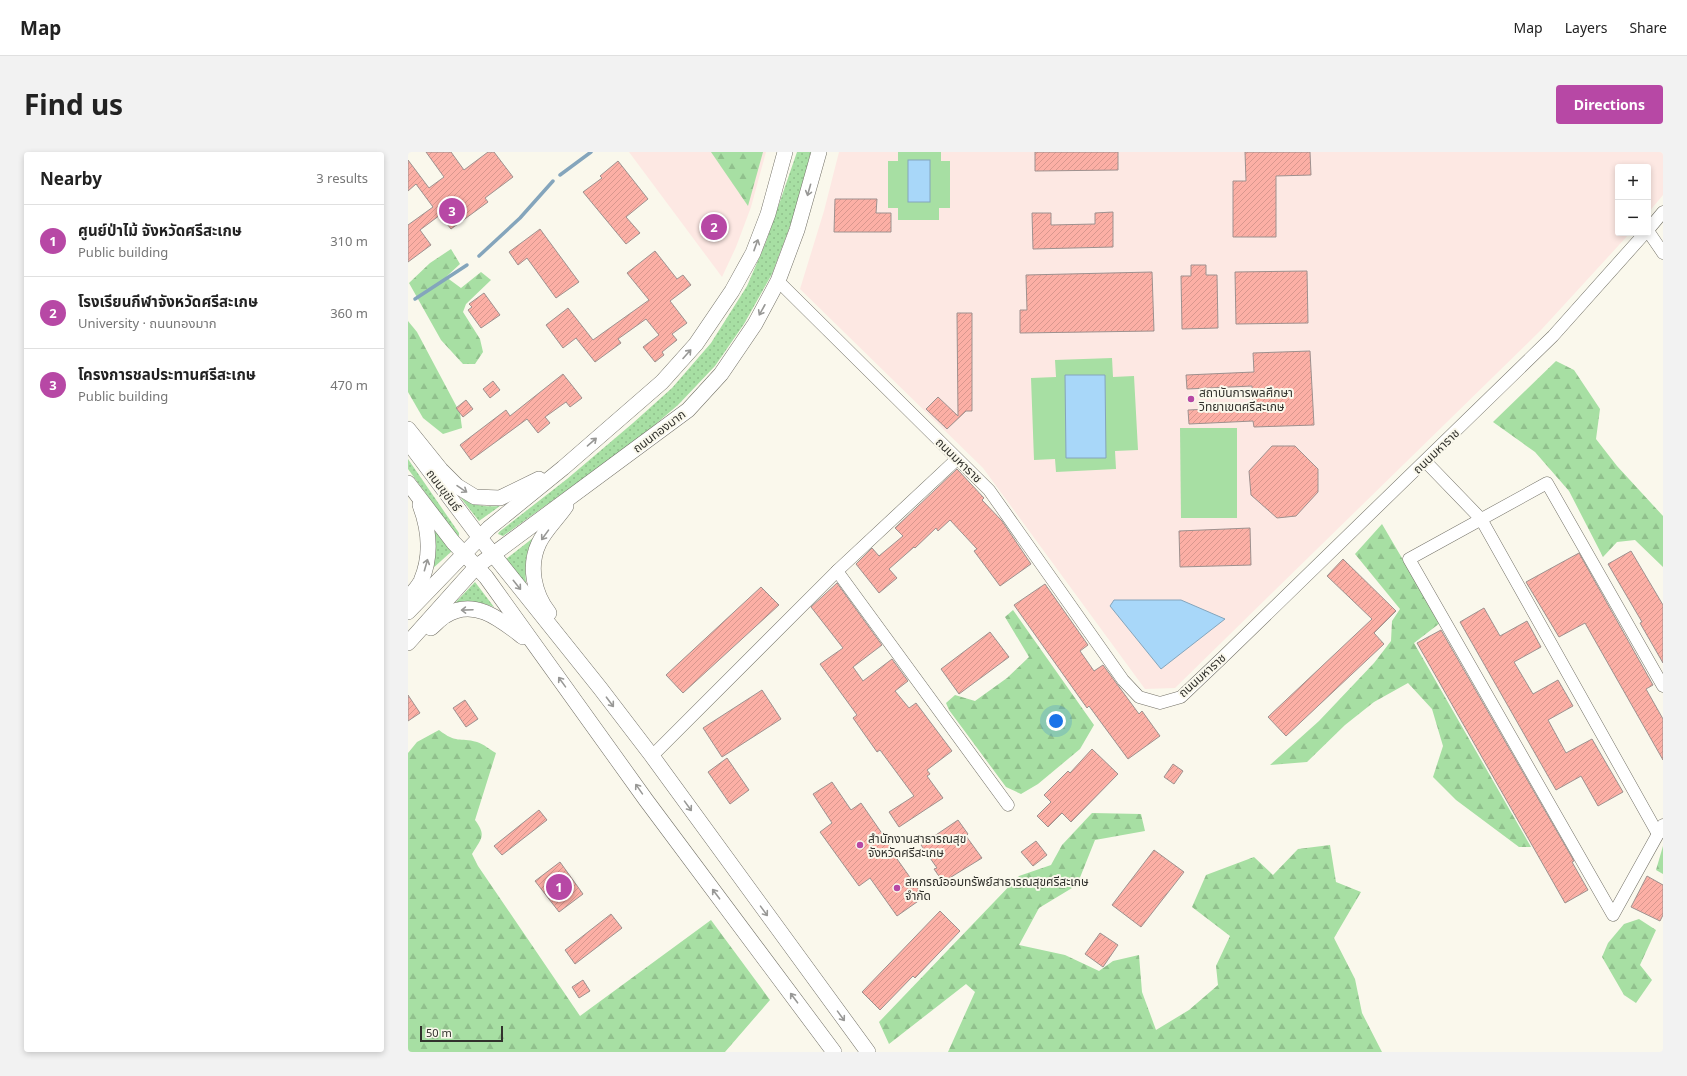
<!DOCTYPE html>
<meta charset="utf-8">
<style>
body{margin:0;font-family:"Noto Sans","Noto Sans Thai",sans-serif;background:#f2f2f2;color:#222}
.controls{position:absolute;right:12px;top:12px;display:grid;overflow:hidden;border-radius:4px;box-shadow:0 2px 6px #0003}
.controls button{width:36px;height:36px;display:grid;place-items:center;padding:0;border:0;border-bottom:1px solid #e0e0e0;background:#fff;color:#222;font:20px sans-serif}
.scale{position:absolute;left:12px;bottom:10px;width:83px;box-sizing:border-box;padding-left:4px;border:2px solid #31312c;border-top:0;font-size:11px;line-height:14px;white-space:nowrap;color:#31312c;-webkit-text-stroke:3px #faf8ec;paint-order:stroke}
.you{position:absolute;left:648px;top:569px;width:14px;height:14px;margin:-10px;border:3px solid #fff;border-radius:50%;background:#1a73e8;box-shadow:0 0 0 6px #1a73e833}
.badge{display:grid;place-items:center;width:26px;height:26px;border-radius:50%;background:#b748a5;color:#fff;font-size:13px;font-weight:700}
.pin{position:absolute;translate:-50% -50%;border:2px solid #fff;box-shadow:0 1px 4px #0006}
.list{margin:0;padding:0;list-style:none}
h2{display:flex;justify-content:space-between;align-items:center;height:52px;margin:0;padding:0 16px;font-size:17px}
h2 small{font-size:13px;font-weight:400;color:#767676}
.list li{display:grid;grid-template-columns:26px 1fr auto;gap:12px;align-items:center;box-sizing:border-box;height:72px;padding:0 16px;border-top:1px solid #e0e0e0}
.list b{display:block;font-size:15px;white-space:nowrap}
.list p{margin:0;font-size:13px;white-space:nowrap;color:#767676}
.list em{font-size:13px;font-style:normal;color:#767676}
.map{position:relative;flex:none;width:1255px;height:900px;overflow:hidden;border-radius:4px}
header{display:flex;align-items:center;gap:24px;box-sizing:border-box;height:56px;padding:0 20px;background:#fff;border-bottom:1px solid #e0e0e0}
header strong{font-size:19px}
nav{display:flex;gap:22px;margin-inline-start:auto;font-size:14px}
.intro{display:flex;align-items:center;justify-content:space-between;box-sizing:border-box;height:96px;padding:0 24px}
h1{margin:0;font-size:28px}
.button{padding:10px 18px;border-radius:4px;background:#b748a5;color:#fff;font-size:14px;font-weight:700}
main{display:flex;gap:24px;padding:0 24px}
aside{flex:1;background:#fff;border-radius:4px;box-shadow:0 2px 6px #0003}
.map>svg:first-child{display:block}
.education{fill:#fde8e3}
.grass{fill:url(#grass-dots)}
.forest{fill:url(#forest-firs)}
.green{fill:#a7dfa3}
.water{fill:#a8d7f9;stroke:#84a5bc}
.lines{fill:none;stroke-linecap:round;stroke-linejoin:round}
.stream{stroke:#84a5bc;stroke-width:3.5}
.building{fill:url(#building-hatch);stroke:#9e918f}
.minor-casing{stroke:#737167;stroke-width:13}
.major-casing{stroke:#737167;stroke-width:16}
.minor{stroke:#fff;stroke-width:12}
.major{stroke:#fff;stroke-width:15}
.oneway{stroke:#989896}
.poi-dot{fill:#b748a5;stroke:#faf8ec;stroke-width:1.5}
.labels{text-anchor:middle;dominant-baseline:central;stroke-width:4;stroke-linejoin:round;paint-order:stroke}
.poi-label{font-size:12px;fill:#31312c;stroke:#faf8ec;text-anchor:start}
.street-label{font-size:12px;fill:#31312c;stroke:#faf8ec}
</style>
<header>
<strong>Map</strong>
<nav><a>Map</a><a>Layers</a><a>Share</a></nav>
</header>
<div class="intro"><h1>Find us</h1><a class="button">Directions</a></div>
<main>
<aside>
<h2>Nearby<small>3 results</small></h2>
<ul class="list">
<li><span class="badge">1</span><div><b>ศูนย์ป่าไม้ จังหวัดศรีสะเกษ</b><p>Public building</p></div><em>310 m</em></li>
<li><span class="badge">2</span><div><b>โรงเรียนกีฬาจังหวัดศรีสะเกษ</b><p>University · ถนนทองมาก</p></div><em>360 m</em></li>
<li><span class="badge">3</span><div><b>โครงการชลประทานศรีสะเกษ</b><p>Public building</p></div><em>470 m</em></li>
</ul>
</aside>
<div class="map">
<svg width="1255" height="900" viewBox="0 0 1255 900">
<defs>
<pattern id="grass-dots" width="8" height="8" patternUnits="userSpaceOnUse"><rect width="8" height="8" fill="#a7dfa3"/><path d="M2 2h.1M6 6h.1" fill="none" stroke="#90c08c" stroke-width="1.8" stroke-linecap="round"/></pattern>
<pattern id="forest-firs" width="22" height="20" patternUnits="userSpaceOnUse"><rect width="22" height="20" fill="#a7dfa3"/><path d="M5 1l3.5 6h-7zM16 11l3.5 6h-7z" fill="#90c08c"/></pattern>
<pattern id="building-hatch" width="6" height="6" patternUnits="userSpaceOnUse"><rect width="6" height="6" fill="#fcafa5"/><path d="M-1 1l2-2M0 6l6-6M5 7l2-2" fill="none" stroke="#d8978e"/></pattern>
</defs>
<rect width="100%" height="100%" fill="#faf8ec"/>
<g class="education">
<path d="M221,0H358L343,55L328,95L314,125Z"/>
<path d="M431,0H1255V43L1240,61V15H1210V81H1222L1133,178L767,536L737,537L575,316L392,137L416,59Z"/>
</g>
<g class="grass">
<path d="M389,0H403L387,61L364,122L336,172L307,214L270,253L229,288L95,384L90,382L91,380L159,327L225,271L264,236L303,191L339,134L358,90Z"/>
<path d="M0,307L51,381V384L48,383L0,317Z"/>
<path d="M52,345C66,354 75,355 92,354L71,369Z"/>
<path d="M24,371L44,399L23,418Z"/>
<path d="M125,386C117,403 117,413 118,432L98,407Z"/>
<path d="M67,430L86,455C69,449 62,448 45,453Z"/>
</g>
<g class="forest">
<path d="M303,0H355L340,54Z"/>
<path d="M43,97L52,112L38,125L53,136L73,120L83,128L58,152L55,160L72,187L75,200L67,212H55L33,188L1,131L22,111Z"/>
<path d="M0,169L9,180L52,261L54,276L35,282L15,266L0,240Z"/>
<path d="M1148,209L1166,218L1192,257L1188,287L1209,314L1255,364V415L1227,388L1209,390L1195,405L1161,339L1127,300L1085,270Z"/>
<path d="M974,372L1032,471L1006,491L1123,695H1111L1048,648L1025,625L1035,594L1024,557L1000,531L966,550L937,573L899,610L862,613L911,569L966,511L983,489L984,469L992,457L947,402Z"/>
<path d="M605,458L686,573L672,597L630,632L613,642L598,635L541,558L538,551L547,543L567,549L599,526L621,505L597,465Z"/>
<path d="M31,578C49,592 51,585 69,590C76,592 82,598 88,601L67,668C79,684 73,687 64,702L70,714L172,864L303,768L362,848L317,900H0V601L9,590Z"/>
<path d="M684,661L733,662L737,679L687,688L669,733L631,756L611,793L657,803L691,819L705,809L731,803L734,840L748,878L781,858L810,833L808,814L822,784L784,755L798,723L846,705L865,723L890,697L922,693L928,730L953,740L926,786L947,827L954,861L974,900H540L567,840L558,832L481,892L471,870L611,724L643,713L654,693Z"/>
<path d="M1255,694V722L1248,718Z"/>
<path d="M1231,767L1248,778L1232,813L1244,828L1228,851L1216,843L1194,805L1200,791L1216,772Z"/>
</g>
<g class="green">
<path d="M490,0H533V9H542V56H531V68H490V56H480V9H490Z"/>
<path d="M704,206L705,225L726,224L730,298L707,299L708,317L648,320L647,307L626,308L623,226L648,225L647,208Z"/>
<path d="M772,276H829V366H773Z"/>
</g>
<g class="water">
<rect x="500" y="8" width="22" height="42"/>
<path d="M657,223H697L698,306H658Z"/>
<path d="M706,448H773L817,467L753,517L702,454Z"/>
</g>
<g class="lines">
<g class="stream">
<path d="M152,23L183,0"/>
<path d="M71,104L112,66L145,29"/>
<path d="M7,147L59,113"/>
</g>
</g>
<g class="building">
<path d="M18,0H43L56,18L80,0H86L105,25L77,46L80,50L43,77L32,63L12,78L23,93L0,110V73L25,55L8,32L0,39V8L21,36L36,25Z"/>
<path d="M627,0H710V18L627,19Z"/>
<path d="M837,0H902L903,23L868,24V85H825V29H838Z"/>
<path d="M210,9L240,47L218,65L232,81L218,92L175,40L194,26L192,24Z"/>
<path d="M427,47H469L468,61H483V80H426Z"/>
<path d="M705,60V95L625,97L624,61H643V73L687,72V61Z"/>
<path d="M132,77L171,130L148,146L119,106L110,113L101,100Z"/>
<path d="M247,99L269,127L275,123L283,133L262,149L279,171L264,182L269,188L254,200L256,203L247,210L235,195L251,183L238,167L210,187L213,191L187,210L168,186L155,196L138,173L160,156L185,188L241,148L219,121Z"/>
<path d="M783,113H798V123H809L810,176L774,177L773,124H783Z"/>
<path d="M899,119L900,171L828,172L827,120Z"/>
<path d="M744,120L746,179L612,181V158H619L618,123Z"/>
<path d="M76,141L92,163L73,176L60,158L64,155L61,152Z"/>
<path d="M549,161H564V259H558L539,277L518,257L530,245L550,264Z"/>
<path d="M902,199L906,273L846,275L845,269L781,272L780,258L845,255L844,234L779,237L778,223L846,220L845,201Z"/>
<path d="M155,222L174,246L162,255L158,250L137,265L142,271L130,281L119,267L63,308L52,293L98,258L102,264Z"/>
<path d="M85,229L92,238L82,246L75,237Z"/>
<path d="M58,248L65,257L55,265L48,256Z"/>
<path d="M864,294H887L910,317V340L888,364L869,366L843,343L841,319Z"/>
<path d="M549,317L576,346L574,348L594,369L623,412L592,434L566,399L569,397L542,368L530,379L528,376L507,396L506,395L481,417L489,426L471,441L448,412L464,396L471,404L495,384L487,376Z"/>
<path d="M842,376L843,413L772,415L771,379Z"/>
<path d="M1223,399L1255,453V511L1232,471L1234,470L1200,412Z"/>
<path d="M1171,401L1245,533L1238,537L1255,567V608L1177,471L1151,485L1118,430Z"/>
<path d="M935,407L988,459L966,481L976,492L878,584L860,565L964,467L919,424Z"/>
<path d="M429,431L474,493L445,515L455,529L484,507L500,529L487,539L501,556L508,551L544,599L519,618L522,622L519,624L535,646L491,675L481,660L506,644L472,598L469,600L445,566L449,563L412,512L435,496L403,455Z"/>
<path d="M637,432L680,493L672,499L686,519L695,513L731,562L734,559L752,584L720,607L681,554L679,556L606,453Z"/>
<path d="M353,435L371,453L275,541L258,523Z"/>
<path d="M1076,456L1092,484L1119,469L1133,495L1106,510L1125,542L1150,528L1165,554L1140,568L1158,601L1184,587L1215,640L1190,654L1173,624L1148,638L1052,470Z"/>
<path d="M1033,478L1166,709L1164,710L1180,738L1157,751L1009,491Z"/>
<path d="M582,480L601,505L551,542L533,517Z"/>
<path d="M354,538L373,567L314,605L295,576Z"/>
<path d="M0,543L12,561L0,569Z"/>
<path d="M57,548L70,567L58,575L45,556Z"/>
<path d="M684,597L710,622L663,670L654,661L640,675L629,664L643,650L636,643L660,619L662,621Z"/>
<path d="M319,606L341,638L322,652L300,620Z"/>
<path d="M765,612L775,619L766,632L756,625Z"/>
<path d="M424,630L443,658L453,651L491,706L489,707L516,745L489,764L462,726L451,734L412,680L424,671L405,642Z"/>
<path d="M131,658L139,668L94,703L86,694Z"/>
<path d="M550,668L560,682L558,684L574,706L535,730L526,717L529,716L513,693Z"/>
<path d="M628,689L639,703L625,714L613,700Z"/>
<path d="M746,698L776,720L733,775L704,753Z"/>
<path d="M152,710L175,742L151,760L127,729Z"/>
<path d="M1239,724L1255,733V763L1252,769L1223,755Z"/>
<path d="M532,759L552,779L507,826L505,824L472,858L454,840Z"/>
<path d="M203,762L214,776L167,812L157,798Z"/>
<path d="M692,781L710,793L695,815L677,802Z"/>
<path d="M175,828L182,839L171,846L164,835Z"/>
</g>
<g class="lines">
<g class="minor-casing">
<g id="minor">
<path d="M1240,78L1255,60"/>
<path d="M1240,79L1255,101"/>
<path d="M370,129L581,338L715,528L731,545L752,551L773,545L815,505L1145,184L1237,81"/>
<path d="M1017,309L1073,367L1250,682"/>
<path d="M429,419L600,653"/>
<path d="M1255,534L1139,331L1001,407L1205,763L1255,673"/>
<path d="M244,604L429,419L549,307"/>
</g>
</g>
<g class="major-casing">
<g id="major">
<path d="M0,277L33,318L49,334L67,345L92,346L131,327"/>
<path d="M0,290L72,386L192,536L244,604L460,900"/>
<path d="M0,331L45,390L78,425L238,648L426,900"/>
<path d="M0,447C4,441 10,435 13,429C24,404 21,377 12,353"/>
<path d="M0,460L81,376L155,316L254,230L288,192L324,139L345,101L360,62L377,0"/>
<path d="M141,461C126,442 120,414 131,391C137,378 150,366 158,354"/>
<path d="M23,476C28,472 32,467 37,464C66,445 93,468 115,485"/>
<path d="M0,491L68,415L280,258L313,222L347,172L370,129L389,78L411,0"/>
</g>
</g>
<use href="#minor" class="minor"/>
<use href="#major" class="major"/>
</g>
<defs><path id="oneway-shaft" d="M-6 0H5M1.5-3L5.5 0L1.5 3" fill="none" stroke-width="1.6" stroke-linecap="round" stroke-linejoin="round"/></defs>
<g class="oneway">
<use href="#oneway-shaft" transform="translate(401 38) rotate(106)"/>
<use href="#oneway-shaft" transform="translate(348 93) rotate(-70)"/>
<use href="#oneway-shaft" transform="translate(354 158) rotate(119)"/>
<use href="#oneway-shaft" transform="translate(279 202) rotate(-48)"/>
<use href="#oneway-shaft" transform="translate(184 290) rotate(-41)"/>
<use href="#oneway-shaft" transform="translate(54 337) rotate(34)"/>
<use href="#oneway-shaft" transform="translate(137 383) rotate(126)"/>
<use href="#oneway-shaft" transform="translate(18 413) rotate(-74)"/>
<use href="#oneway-shaft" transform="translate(109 433) rotate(51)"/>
<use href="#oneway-shaft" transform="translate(59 458) rotate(178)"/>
<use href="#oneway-shaft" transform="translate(154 530) rotate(-126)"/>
<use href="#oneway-shaft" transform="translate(202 550) rotate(53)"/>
<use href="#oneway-shaft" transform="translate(231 637) rotate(-125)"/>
<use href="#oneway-shaft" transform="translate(280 654) rotate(54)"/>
<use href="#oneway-shaft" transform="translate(308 742) rotate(-127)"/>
<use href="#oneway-shaft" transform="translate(356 759) rotate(54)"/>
<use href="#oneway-shaft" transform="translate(386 846) rotate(-127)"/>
<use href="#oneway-shaft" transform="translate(433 864) rotate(54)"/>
</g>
<g class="poi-dot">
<circle cx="783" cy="247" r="4"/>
<circle cx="452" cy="693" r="4"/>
<circle cx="489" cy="736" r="4"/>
</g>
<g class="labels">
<g class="poi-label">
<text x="791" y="240">สถาบันการพลศึกษา<tspan x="791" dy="14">วิทยาเขตศรีสะเกษ</tspan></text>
<text x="460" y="686">สำนักงานสาธารณสุข<tspan x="460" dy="14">จังหวัดศรีสะเกษ</tspan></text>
<text x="497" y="729">สหกรณ์ออมทรัพย์สาธารณสุขศรีสะเกษ<tspan x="497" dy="14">จำกัด</tspan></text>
</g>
<g class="street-label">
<text transform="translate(251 279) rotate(-37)">ถนนทองมาก</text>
<text transform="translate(1028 299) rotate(-44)">ถนนมหาราช</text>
<text transform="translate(551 308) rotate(44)">ถนนมหาราช</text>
<text transform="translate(36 338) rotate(53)">ถนนขุขันธ์</text>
<text transform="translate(794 523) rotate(-42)">ถนนมหาราช</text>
</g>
</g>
</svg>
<div class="controls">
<button>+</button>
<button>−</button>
</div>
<div class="scale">50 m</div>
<div class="you"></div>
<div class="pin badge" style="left:151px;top:735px">1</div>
<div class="pin badge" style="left:306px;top:75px">2</div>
<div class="pin badge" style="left:44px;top:59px">3</div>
</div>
</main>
